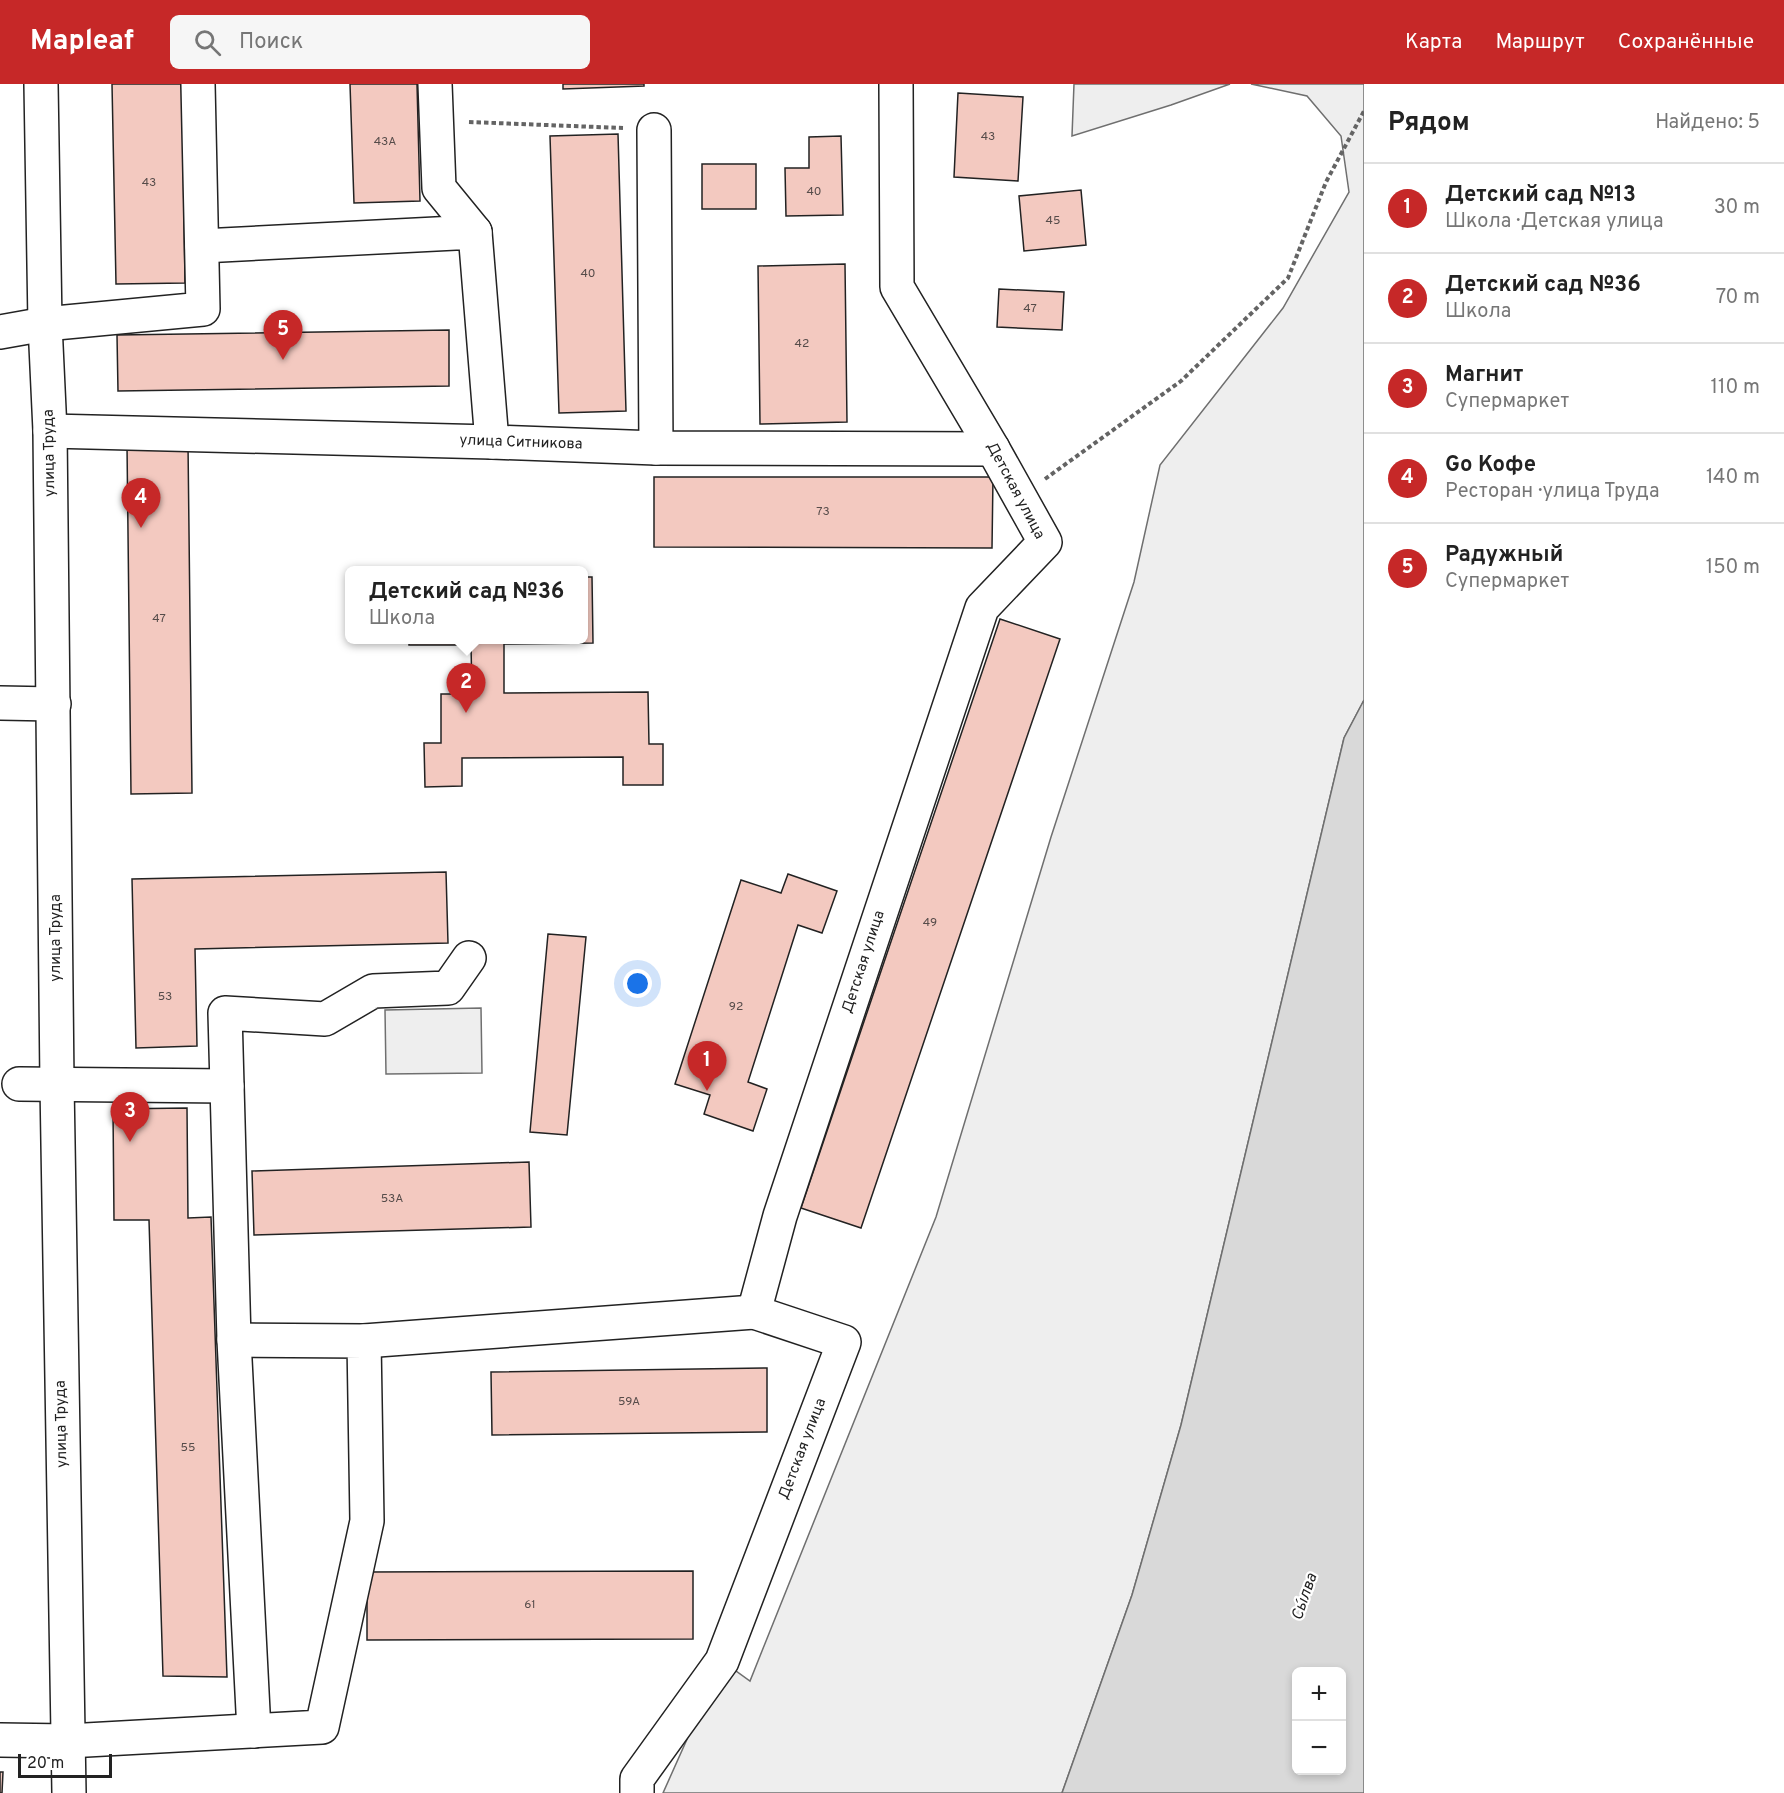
<!DOCTYPE html>
<html lang="ru">
<meta charset="utf-8">
<style>
body{margin:0;font-family:Overpass,sans-serif;background:#f6f6f6;color:#222}
.controls{position:absolute;right:18px;bottom:18px;display:grid;overflow:hidden;border-radius:9px;box-shadow:0 3px 9px #0003}
.controls button{width:54px;height:54px;display:grid;place-items:center;padding:0;border:0;border-bottom:2px solid #e0e0e0;background:#fff;color:#222;font:30px sans-serif}
.scale{position:absolute;left:18px;bottom:15px;width:94px;box-sizing:border-box;padding-left:6px;border:3px solid #222;border-top:0;font-size:16px;line-height:21px;white-space:nowrap;color:#222;-webkit-text-stroke:4px #fff;paint-order:stroke}
.you{position:absolute;left:638px;top:900px;width:21px;height:21px;margin:-15px;border:4px solid #fff;border-radius:50%;background:#1a73e8;box-shadow:0 0 0 9px #1a73e833}
.badge{display:grid;place-items:center;width:39px;height:39px;border-radius:50%;background:#c62828;color:#fff;font-size:20px;font-weight:700}
.pin{position:absolute;translate:-50% -50px;filter:drop-shadow(0 2px 3px #0008)}
.pin::after{content:'';position:absolute;top:32px;width:21px;height:18px;background:inherit;clip-path:polygon(0 0,100% 0,50% 100%)}
.popup{position:absolute;left:345px;top:482px;width:243px;height:78px;box-sizing:border-box;display:grid;place-content:center;border-radius:9px;background:#fff;filter:drop-shadow(0 2px 4px #0005);font-size:20px;white-space:nowrap;color:#767676}
.popup b{font-size:22px;color:#222}
.popup::after{content:'';position:absolute;left:50%;top:100%;margin-left:-12px;border:12px solid transparent;border-top-color:#fff}
.list{margin:0;padding:0;list-style:none}
h2{display:flex;justify-content:space-between;align-items:center;height:78px;margin:0;padding:0 24px;font-size:26px}
h2 small{font-size:20px;font-weight:400;color:#767676}
.list li{display:grid;grid-template-columns:39px 1fr auto;gap:18px;align-items:center;box-sizing:border-box;height:90px;padding:0 24px;border-top:2px solid #e0e0e0}
.list b{display:block;font-size:22px;white-space:nowrap}
.list p{margin:0;font-size:20px;white-space:nowrap;color:#767676}
.list em{font-size:20px;font-style:normal;color:#767676}
.icon{flex:none;width:33px;height:33px;fill:none;stroke:currentColor;stroke-width:2;stroke-linecap:round;stroke-linejoin:round}
.map{position:relative;flex:none;width:1364px;height:1709px;overflow:hidden}
header{display:flex;align-items:center;gap:36px;box-sizing:border-box;height:84px;padding:0 30px;background:#c62828;color:#fff}
header strong{font-size:28px}
nav{display:flex;gap:33px;margin-inline-start:auto;font-size:21px}
.search{width:420px;height:54px;background:#f6f6f6;display:flex;align-items:center;gap:15px;box-sizing:border-box;padding:0 21px;border-radius:9px;color:#767676;font-size:22px}
main{display:flex}
aside{flex:1;background:#fff}
.map>svg:first-child{display:block}
.green{fill:#eee;stroke:#6f6f6f;stroke-width:1.5}
.water{fill:#d9d9d9;stroke:#6f6f6f;stroke-width:1.5;fill-rule:evenodd}
.building{fill:#f3c9c0;stroke:#222;stroke-width:1.5}
.lines{fill:none;stroke-linecap:round;stroke-linejoin:round}
.minor-casing{stroke:#222;stroke-width:36}
.path{stroke:#646464;stroke-width:4;stroke-dasharray:4.5 3;stroke-linecap:butt}
.minor{stroke:#fff;stroke-width:33}
.labels{text-anchor:middle;dominant-baseline:central;stroke-width:4.5;stroke-linejoin:round;paint-order:stroke}
.number-label{font-size:12px;fill:#564c4a}
.street-label{font-size:15px;fill:#222;stroke:#fff}
.water-label{font-size:16px;font-style:italic;fill:#222;stroke:#fff}
</style>
<header>
<strong>Mapleaf</strong>
<div class="search"><svg class="icon" aria-label="search" viewBox="0 0 24 24"><circle cx="10" cy="10" r="6"/><path d="M15 15l6 6"/></svg>Поиск</div>
<nav><a>Карта</a><a>Маршрут</a><a>Сохранённые</a></nav>
</header>
<main>
<div class="map">
<svg width="1364" height="1709" viewBox="0 0 1364 1709">
<rect width="100%" height="100%" fill="#fff"/>
<g class="green">
<path d="M1074,0H1230L1171,21L1072,52Z"/>
<path d="M1251,0H1364V616L1344,654L1181,1341L1132,1511L1062,1709H663L722,1577L750,1597L936,1133L1051,753L1134,498L1160,381L1283,224L1349,108L1341,52L1307,12Z"/>
<path d="M481,924L482,989L386,990L385,926Z"/>
</g>
<path class="water" d="M1364,616V1709H1062L1132,1511L1181,1341L1344,654ZM1296,1588H1342V1686H1296Z"/>
<g class="building">
<path d="M112,0H182L185,199L116,200Z"/>
<path d="M350,0H417L420,117L354,119Z"/>
<path d="M563,0H644V2L563,5Z"/>
<path d="M958,9L1023,13L1018,97L954,93Z"/>
<path d="M618,50L626,327L559,329L550,52Z"/>
<path d="M841,52L843,131L786,132L785,84H809V53Z"/>
<rect x="702" y="80" width="54" height="45"/>
<path d="M1081,106L1086,161L1024,167L1019,112Z"/>
<path d="M845,180L847,338L760,340L758,182Z"/>
<path d="M999,205L1064,208L1062,246L997,243Z"/>
<path d="M449,246V302L118,307L117,251Z"/>
<path d="M188,360L192,709L131,710L127,361Z"/>
<path d="M654,393H993L992,464L654,463Z"/>
<path d="M583,493H592L593,559L504,560V609L648,608L649,660H663V701H623V673L462,674V702L425,703L424,659H441V610H472L471,561H409V556H583Z"/>
<path d="M1000,535L1060,555L861,1144L801,1124Z"/>
<path d="M446,788L448,859L195,865L197,962L136,964L132,795Z"/>
<path d="M788,790L837,807L822,849L798,841L748,998L767,1005L753,1047L704,1030L710,1011L675,1000L741,796L781,809Z"/>
<path d="M548,850L586,853L567,1051L530,1048Z"/>
<path d="M187,1024L188,1134L211,1133L227,1593L163,1592L149,1136H114L113,1025Z"/>
<path d="M529,1078L531,1143L254,1151L252,1087Z"/>
<path d="M767,1284V1348L492,1351L491,1288Z"/>
<path d="M693,1487V1555L367,1556V1488Z"/>
<path d="M0,1688H3L2,1709H0Z"/>
</g>
<g class="lines">
<g class="minor-casing">
<g id="minor">
<path d="M41,0L45,240L50,347L57,1000L69,1709"/>
<path d="M435,0L439,104L475,148"/>
<path d="M654,46L656,364"/>
<path d="M202,162L475,148L492,358"/>
<path d="M0,248L45,240L203,225L198,0"/>
<path d="M50,347L492,358L656,364L993,365"/>
<path d="M0,619L54,620"/>
<path d="M19,1000L227,1002"/>
<path d="M364,1257L754,1228"/>
<path d="M254,1647L234,1256L225,929L325,935L373,907L448,904L469,874"/>
<path d="M0,1656L68,1657L322,1643L367,1437L364,1257L234,1256"/>
<path d="M637,1709V1695L722,1577L844,1258L754,1228L780,1132L982,524L1045,458L993,365L897,203L896,0"/>
</g>
</g>
<g class="path">
<path d="M469,38L623,44"/>
<path d="M1045,395L1181,297L1288,194L1326,98L1364,27"/>
</g>
<use href="#minor" class="minor"/>
</g>
<g class="labels">
<g class="number-label">
<text x="988" y="53">43</text>
<text x="385" y="58">43А</text>
<text x="149" y="99">43</text>
<text x="814" y="108">40</text>
<text x="1053" y="137">45</text>
<text x="588" y="190">40</text>
<text x="1030" y="225">47</text>
<text x="802" y="260">42</text>
<text x="823" y="428">73</text>
<text x="159" y="535">47</text>
<text x="930" y="839">49</text>
<text x="165" y="913">53</text>
<text x="736" y="923">92</text>
<text x="392" y="1115">53А</text>
<text x="629" y="1318">59А</text>
<text x="188" y="1364">55</text>
<text x="530" y="1521">61</text>
</g>
<g class="street-label">
<text transform="translate(521 359) rotate(2)">улица Ситникова</text>
<text transform="translate(50 369) rotate(-91)">улица Труда</text>
<text transform="translate(1015 407) rotate(62)">Детская улица</text>
<text transform="translate(56 854) rotate(-90)">улица Труда</text>
<text transform="translate(864 878) rotate(-72)">Детская улица</text>
<text transform="translate(62 1340) rotate(-91)">улица Труда</text>
<text transform="translate(803 1365) rotate(-69)">Детская улица</text>
</g>
<g class="water-label">
<text transform="translate(1305 1513) rotate(-71)">Сы́лва</text>
</g>
</g>
</svg>
<div class="controls">
<button>+</button>
<button>−</button>
</div>
<div class="scale">20 m</div>
<div class="you"></div>
<div class="pin badge" style="left:707px;top:1007px">1</div>
<div class="pin badge" style="left:466px;top:629px">2</div>
<div class="popup"><b>Детский сад №36</b>Школа</div>
<div class="pin badge" style="left:130px;top:1058px">3</div>
<div class="pin badge" style="left:141px;top:444px">4</div>
<div class="pin badge" style="left:283px;top:276px">5</div>
</div>
<aside>
<h2>Рядом<small>Найдено: 5</small></h2>
<ul class="list">
<li><span class="badge">1</span><div><b>Детский сад №13</b><p>Школа · Детская улица</p></div><em>30 m</em></li>
<li><span class="badge">2</span><div><b>Детский сад №36</b><p>Школа</p></div><em>70 m</em></li>
<li><span class="badge">3</span><div><b>Магнит</b><p>Супермаркет</p></div><em>110 m</em></li>
<li><span class="badge">4</span><div><b>Go Кофе</b><p>Ресторан · улица Труда</p></div><em>140 m</em></li>
<li><span class="badge">5</span><div><b>Радужный</b><p>Супермаркет</p></div><em>150 m</em></li>
</ul>
</aside>
</main>
